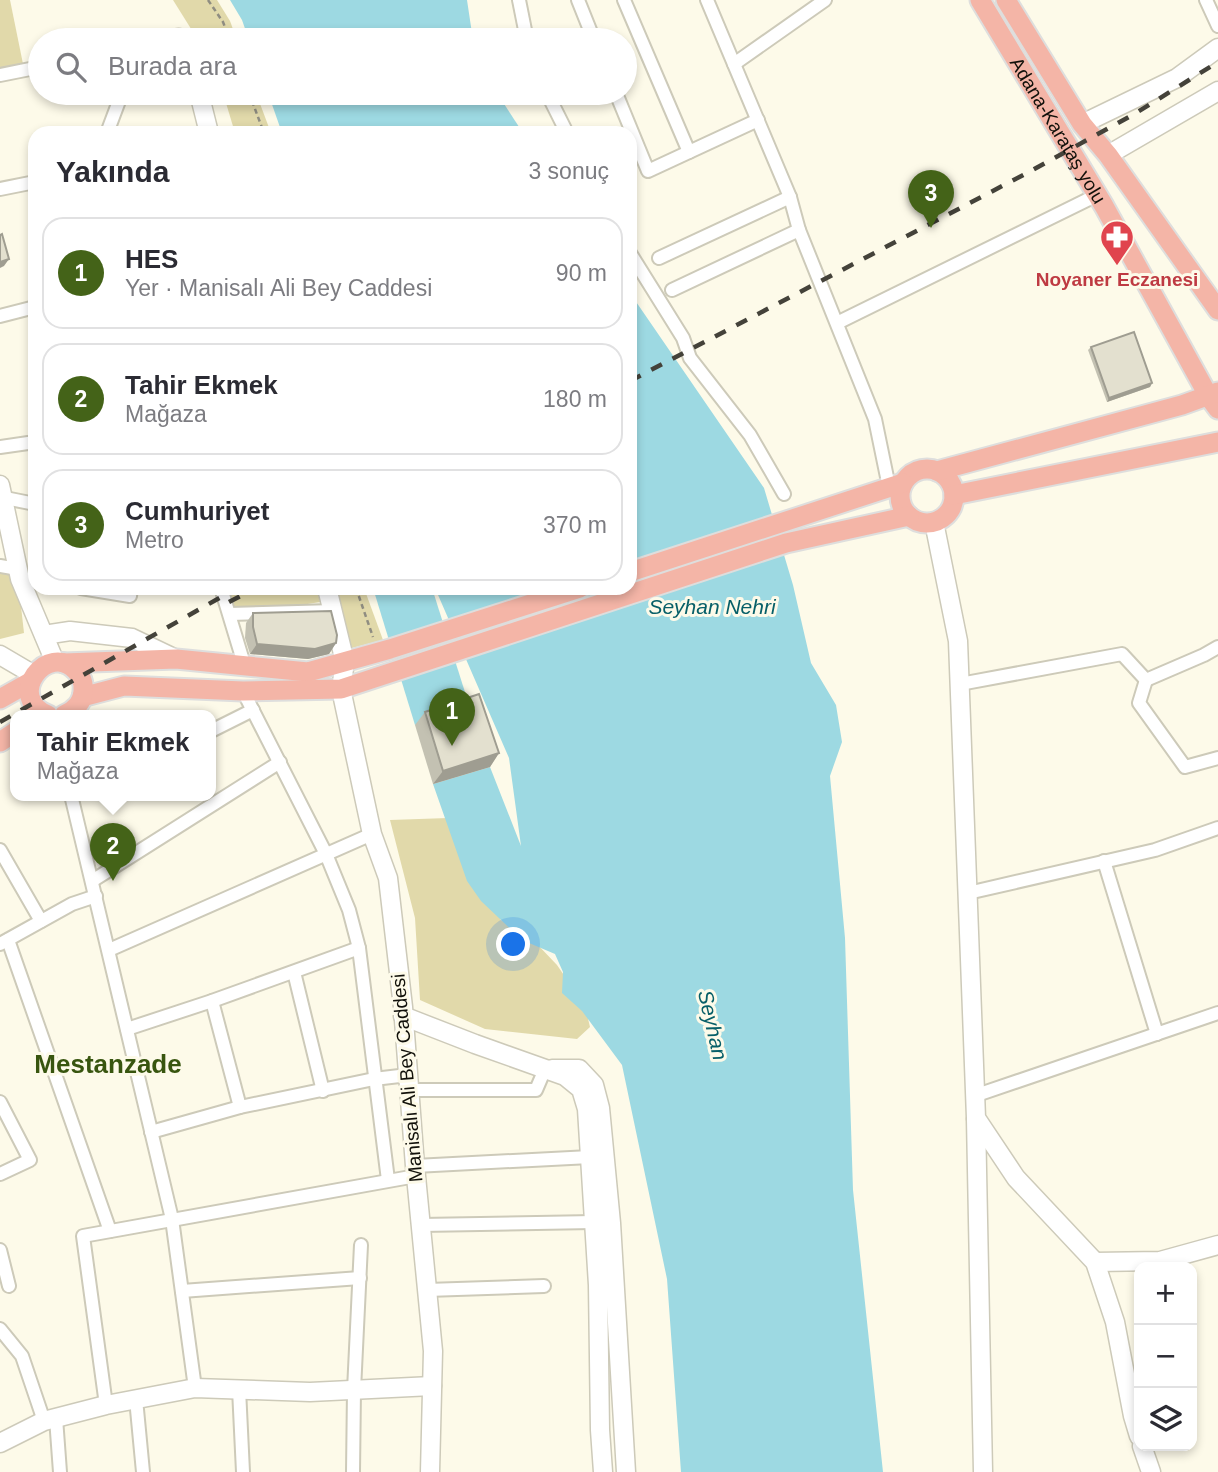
<!DOCTYPE html>
<html lang="tr">
<meta charset="utf-8">
<style>
body{margin:0;font-family:Arial,sans-serif;background:#f7f7f7;color:#2b2b33}
.controls{position:absolute;right:21px;bottom:21px;display:grid;overflow:hidden;border-radius:14px;box-shadow:0 4px 10px #0003}
.controls button{width:63px;height:63px;display:grid;place-items:center;padding:0;border:0;border-bottom:2px solid #e1e1e2;background:#fff;color:#2b2b33;font:35px sans-serif}
.you{position:absolute;left:514px;top:945px;width:24px;height:24px;margin:-18px;border:5px solid #fff;border-radius:50%;background:#1a73e8;box-shadow:0 0 0 10px #1a73e833}
.badge{display:grid;place-items:center;width:46px;height:46px;border-radius:50%;background:#446318;color:#fff;font-size:23px;font-weight:700}
.pin{position:absolute;translate:-50% -58px;filter:drop-shadow(0 2px 4px #0008)}
.pin::after{content:'';position:absolute;top:37px;width:24px;height:21px;background:inherit;clip-path:polygon(0 0,100% 0,50% 100%)}
.popup{position:absolute;left:10px;top:710px;width:206px;height:91px;box-sizing:border-box;display:grid;place-content:center;border-radius:14px;background:#fff;filter:drop-shadow(0 2px 5px #0005);font-size:23px;white-space:nowrap;color:#7c7c81}
.popup b{font-size:26px;color:#2b2b33}
.popup::after{content:'';position:absolute;left:50%;top:100%;margin-left:-14px;border:14px solid transparent;border-top-color:#fff}
.list{margin:0;padding:0;list-style:none}
h2{display:flex;justify-content:space-between;align-items:center;height:91px;margin:0;padding:0 28px;font-size:30px}
h2 small{font-size:23px;font-weight:400;color:#7c7c81}
.list li{display:grid;grid-template-columns:46px 1fr auto;gap:21px;align-items:center;box-sizing:border-box;height:112px;margin:0 14px 14px;padding:0 14px;border:2px solid #e1e1e2;border-radius:21px}
.list b{display:block;font-size:26px;white-space:nowrap}
.list p{margin:0;font-size:23px;white-space:nowrap;color:#7c7c81}
.list em{font-size:23px;font-style:normal;color:#7c7c81}
.icon{flex:none;width:38px;height:38px;fill:none;stroke:currentColor;stroke-width:2;stroke-linecap:round;stroke-linejoin:round}
.map{position:relative;flex:none;width:1218px;height:1472px;overflow:hidden}
.search{position:absolute;background:#fff;box-shadow:0 4px 10px #0003;left:28px;top:28px;width:609px;height:77px;display:flex;align-items:center;gap:18px;box-sizing:border-box;padding:0 24px;border-radius:38px;color:#7c7c81;font-size:26px}
.panel{position:absolute;background:#fff;box-shadow:0 4px 10px #0003;left:28px;top:126px;width:609px;height:469px;border-radius:21px}
.map>svg:first-child{display:block}
.green{fill:#e1d9aa}
.water{fill:#9dd9e2}
.lines{fill:none;stroke-linecap:round;stroke-linejoin:round}
.street-casing{stroke:#cdcab9;stroke-width:16}
.secondary-casing{stroke:#cdcab9;stroke-width:21}
.primary-casing{stroke:#dededd;stroke-width:23}
.path{stroke:#8f8d81;stroke-width:2.5;stroke-dasharray:5 3.5;stroke-linecap:butt}
.street{stroke:#fff;stroke-width:12}
.secondary{stroke:#fff;stroke-width:18}
.primary{stroke:#f4b5a7;stroke-width:19}
.rail{stroke:#44423a;stroke-width:4.5;stroke-dasharray:12 12;stroke-linecap:butt}
.wall{fill:#c3c1b2}
.shaded-wall{fill:#9f9d91}
.building{fill:#e3e0cf;stroke:#9f9d91;stroke-width:2}
.labels{text-anchor:middle;dominant-baseline:central;stroke-width:6;stroke-linejoin:round;paint-order:stroke}
.street-label{font-size:19px;fill:#11100a;stroke:#fdfae9}
.health-label{font-size:19px;font-weight:bold;fill:#be3a42;stroke:#fdfae9}
.water-label{font-size:21px;font-style:italic;fill:#075f68;stroke:#fdfae9}
.district-label{font-size:26px;font-weight:bold;fill:#38550f;stroke:#fdfae9}
</style>
<div class="map">
<svg width="1218" height="1472" viewBox="0 0 1218 1472">
<rect width="100%" height="100%" fill="#fdfae9"/>
<g class="green">
<path d="M0,0H10L23,64L0,69Z"/>
<path d="M173,0H217L230,21L237,40H198Z"/>
<path d="M223,93H256L271,133H235Z"/>
<path d="M0,568L17,571L24,633L0,639Z"/>
<path d="M224,588H317L320,602L234,616Z"/>
<path d="M332,588H364L383,640L352,648Z"/>
<path d="M448,818L471,868L501,920L536,943L557,965L585,1006L590,1027L577,1039L485,1029L420,1000L415,918L390,820Z"/>
</g>
<g class="water">
<path d="M230,0H467L473,40H249L242,20Z"/>
<path d="M268,93H497L523,133H282Z"/>
<path d="M630,293L764,488L793,585L811,663L836,705L842,742L830,776L845,938L853,1190L883,1472H681L667,1279L622,1065L582,1011L562,993L563,972L555,954L522,940L481,901L467,881L433,784L490,767L521,846L509,758L435,588H630Z"/>
<path d="M373,588H432L470,708L415,725Z"/>
</g>
<g class="lines">
<g class="street-casing">
<g id="street">
<path d="M519,0L527,40"/>
<path d="M578,0L594,40"/>
<path d="M624,0L689,152"/>
<path d="M707,0L790,197L799,230L875,419L889,487"/>
<path d="M1206,0L1218,26"/>
<path d="M734,64L825,0"/>
<path d="M0,75L40,67"/>
<path d="M547,93L567,133"/>
<path d="M616,93L648,171L758,120"/>
<path d="M107,133L122,93"/>
<path d="M0,189L35,182"/>
<path d="M630,253L683,338L690,358L750,435L784,494"/>
<path d="M659,258L790,197"/>
<path d="M672,290L799,230"/>
<path d="M0,316L35,307"/>
<path d="M837,323L1097,195"/>
<path d="M0,447L35,442"/>
<path d="M0,497L35,504"/>
<path d="M0,566L18,569"/>
<path d="M20,579L35,581"/>
<path d="M81,588L130,596L131,588"/>
<path d="M221,588L244,664"/>
<path d="M230,614L333,611"/>
<path d="M1146,680L1139,703L1185,767L1218,758"/>
<path d="M960,684L1122,654L1146,680L1204,655L1218,647"/>
<path d="M243,691L326,854L349,910L359,948L388,1180"/>
<path d="M211,731L253,710"/>
<path d="M71,795L172,1219L195,1388"/>
<path d="M0,850L41,921"/>
<path d="M1104,861L1157,1034"/>
<path d="M92,881L280,762"/>
<path d="M968,893L1155,850L1218,828"/>
<path d="M8,940L110,1231"/>
<path d="M0,944L72,904L96,896"/>
<path d="M109,950L372,834"/>
<path d="M294,972L323,1091"/>
<path d="M212,1001L240,1107"/>
<path d="M127,1029L212,1001L359,948"/>
<path d="M410,1090H536L545,1069"/>
<path d="M974,1096L1218,1013"/>
<path d="M0,1102L30,1160L0,1174"/>
<path d="M151,1132L240,1107L374,1079L408,1075"/>
<path d="M415,1166L590,1157"/>
<path d="M421,1225L594,1222"/>
<path d="M0,1250L9,1286"/>
<path d="M427,1290L544,1286"/>
<path d="M182,1291L360,1278"/>
<path d="M0,1329L22,1356L44,1421"/>
<path d="M239,1389L243,1472"/>
<path d="M136,1399L143,1472"/>
<path d="M106,1405L83,1236L416,1176"/>
<path d="M56,1418L60,1472"/>
<path d="M353,1472L354,1390L361,1245"/>
</g>
</g>
<g class="secondary-casing">
<g id="secondary">
<path d="M166,40L178,38L179,40"/>
<path d="M199,93L209,133"/>
<path d="M1082,124L1177,78L1218,48"/>
<path d="M1108,155L1218,91"/>
<path d="M0,485L20,579L55,662"/>
<path d="M934,522L958,641L976,1118L1016,1178L1095,1262L1115,1322L1133,1416L1139,1436"/>
<path d="M327,588L345,662L341,689L372,834L388,878L403,1007L415,1166L433,1351L430,1472"/>
<path d="M44,635L70,631L132,638L176,659"/>
<path d="M0,655L34,675"/>
<path d="M403,1016L475,1044L565,1076L581,1089L587,1109L598,1285L600,1430L603,1472"/>
<path d="M552,1069H579L594,1085L600,1108L611,1223L626,1472"/>
<path d="M976,1119L983,1472"/>
<path d="M1095,1262L1160,1261L1218,1245"/>
<path d="M0,1443L44,1421L106,1405L195,1388L310,1392L432,1386"/>
<path d="M1142,1446L1151,1472"/>
</g>
</g>
<g class="primary-casing">
<g id="primary">
<path id="s1" d="M980,0L1104,206L1209,397L1218,409"/>
<path d="M1006,0L1082,124L1108,155L1218,310"/>
<circle cx="927" cy="496" r="27"/>
<path d="M937,471L1182,405L1218,392"/>
<path d="M954,495L1218,442"/>
<path d="M630,572L903,483"/>
<path d="M64,663L176,659L308,672L390,649L580,588"/>
<path d="M82,697L124,686L243,691L341,689L786,543L909,516"/>
<path d="M0,699L30,682"/>
<path d="M48,715C4,697 48,640 76,671C81,676 84,683 83,691C83,703 75,710 64,715"/>
<path d="M0,742L15,732"/>
</g>
</g>
<g class="path">
<path d="M208,0L223,22L230,40"/>
<path d="M249,93L264,133"/>
<path d="M356,588L373,637"/>
</g>
<use href="#street" class="street"/>
<use href="#secondary" class="secondary"/>
<use href="#primary" class="primary"/>
<g class="rail">
<path d="M630,381L1029,172L1136,113L1218,62"/>
<path d="M229,602L256,588"/>
<path d="M0,722L237,588"/>
</g>
</g>
<g class="wall">
<path d="M1091,347L1152,383L1150,387L1107,402L1088,350Z"/>
<path d="M253,613L336,643L329,654L308,659L250,654L245,638L246,623Z"/>
<path d="M425,712L499,753L490,767L433,784L415,725Z"/>
</g>
<g class="shaded-wall">
<path d="M9,259L4,266L0,268V262Z"/>
<path d="M1152,383L1150,387L1107,402L1109,398Z"/>
<path d="M336,643L329,654L308,659L250,654L257,644Z"/>
<path d="M499,753L490,767L433,784L443,771Z"/>
</g>
<g class="building">
<path d="M2,234L9,259L0,262V235Z"/>
<path d="M1134,332L1152,383L1109,398L1091,347Z"/>
<path d="M331,611L337,635L336,643L315,649L257,644L253,627V613Z"/>
<path d="M479,694L499,753L443,771L425,712Z"/>
</g>
<defs>
<g id="pharmacy-pin" transform="scale(1.75)"><path d="M0 17L-7.5 6A9.5 9.5 0 1 1 7.5 6Z" fill="#e0444e" stroke="#fdfae9"/><path d="M-2-6h4v4h4v4h-4v4h-4v-4h-4v-4h4Z" fill="#fff"/></g>
</defs>
<g fill-rule="evenodd">
<use href="#pharmacy-pin" x="1117" y="237"/>
</g>
<g class="labels">
<g class="street-label">
<text stroke="none"><textPath href="#s1" startOffset="152">Adana-Karataş yolu</textPath></text>
<text transform="translate(407 1078) rotate(-95)">Manisalı Ali Bey Caddesi</text>
</g>
<g class="health-label">
<text x="1117" y="279">Noyaner Eczanesi</text>
</g>
<g class="water-label">
<text x="712" y="606">Seyhan Nehri</text>
<text transform="translate(713 1025) rotate(77)">Seyhan</text>
</g>
<g class="district-label">
<text x="108" y="1064">Mestanzade</text>
</g>
</g>
</svg>
<div class="controls">
<button>+</button>
<button>−</button>
<button><svg class="icon" aria-label="layers" viewBox="0 0 24 24"><path d="M12 4l9 5-9 5-9-5zM3 14l9 5 9-5"/></svg></button>
</div>
<div class="you"></div>
<div class="pin badge" style="left:452px;top:746px">1</div>
<div class="pin badge" style="left:113px;top:881px">2</div>
<div class="popup"><b>Tahir Ekmek</b>Mağaza</div>
<div class="pin badge" style="left:931px;top:228px">3</div>
<div class="search"><svg class="icon" aria-label="search" viewBox="0 0 24 24"><circle cx="10" cy="10" r="6"/><path d="M15 15l6 6"/></svg>Burada ara</div>
<section class="panel">
<h2>Yakında<small>3 sonuç</small></h2>
<ul class="list">
<li><span class="badge">1</span><div><b>HES</b><p>Yer · Manisalı Ali Bey Caddesi</p></div><em>90 m</em></li>
<li><span class="badge">2</span><div><b>Tahir Ekmek</b><p>Mağaza</p></div><em>180 m</em></li>
<li><span class="badge">3</span><div><b>Cumhuriyet</b><p>Metro</p></div><em>370 m</em></li>
</ul>
</section>
</div>
